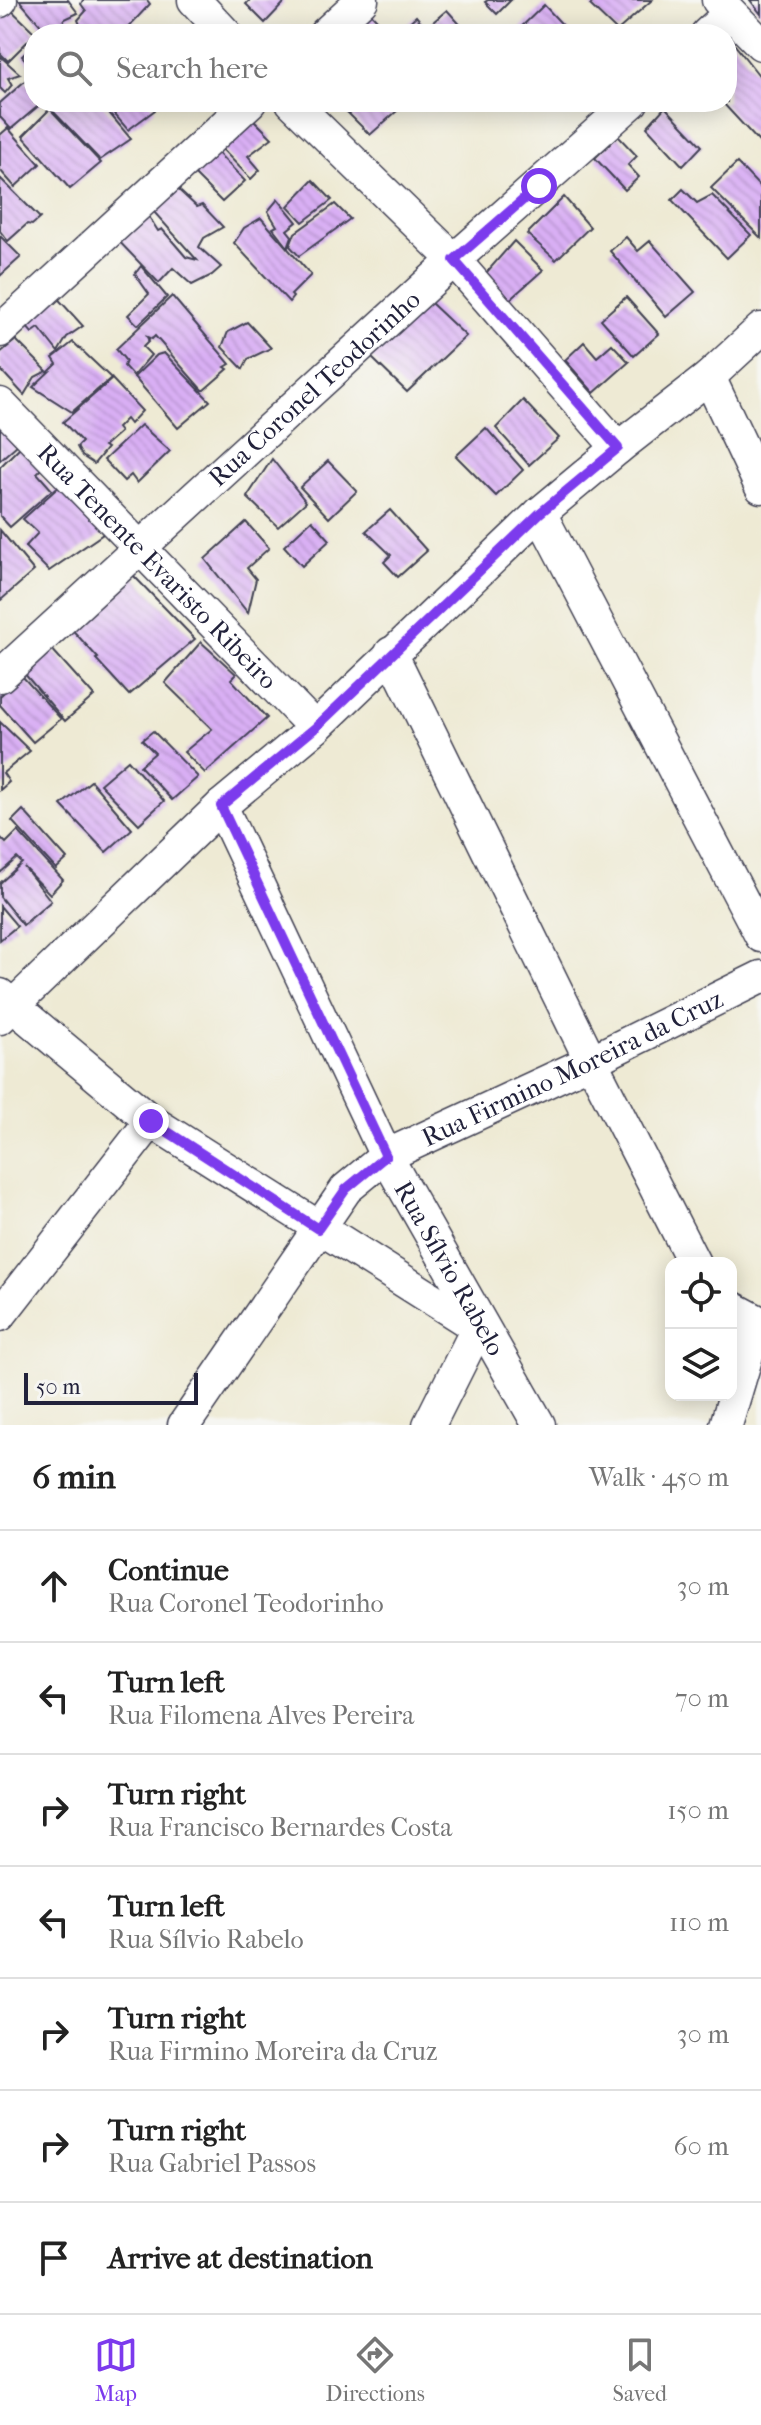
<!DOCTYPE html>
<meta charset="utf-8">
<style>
body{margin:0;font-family:"IM FELL French Canon",serif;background:#f6f6f6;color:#222}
.controls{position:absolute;right:24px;bottom:24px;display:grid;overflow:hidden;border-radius:16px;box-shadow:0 4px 20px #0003}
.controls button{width:72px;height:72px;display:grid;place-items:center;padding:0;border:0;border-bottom:2px solid #e0e0e0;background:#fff;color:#222;font:40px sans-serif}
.scale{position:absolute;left:24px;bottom:20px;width:174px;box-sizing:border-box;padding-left:8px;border:4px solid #22223b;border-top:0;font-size:22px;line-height:28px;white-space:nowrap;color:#22223b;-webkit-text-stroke:6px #f6f6f2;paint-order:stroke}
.stop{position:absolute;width:24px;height:24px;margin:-18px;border:6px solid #7c3aed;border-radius:50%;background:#fff}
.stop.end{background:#7c3aed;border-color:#fff;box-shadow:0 2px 8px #0008}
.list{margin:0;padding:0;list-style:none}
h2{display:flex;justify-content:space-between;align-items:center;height:104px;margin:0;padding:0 32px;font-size:34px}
h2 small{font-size:26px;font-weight:400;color:#767676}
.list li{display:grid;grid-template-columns:52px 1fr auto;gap:24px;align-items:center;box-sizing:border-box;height:112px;padding:0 32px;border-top:2px solid #e0e0e0}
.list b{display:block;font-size:30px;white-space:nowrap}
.list p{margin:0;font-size:26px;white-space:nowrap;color:#767676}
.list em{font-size:26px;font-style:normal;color:#767676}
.icon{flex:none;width:44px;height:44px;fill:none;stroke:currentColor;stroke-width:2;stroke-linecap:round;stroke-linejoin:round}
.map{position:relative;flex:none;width:761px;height:1425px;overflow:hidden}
.search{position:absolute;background:#fff;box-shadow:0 4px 20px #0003;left:24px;right:24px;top:24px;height:88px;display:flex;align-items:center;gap:20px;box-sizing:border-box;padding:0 28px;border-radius:32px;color:#767676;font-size:30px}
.sheet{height:888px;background:#fff}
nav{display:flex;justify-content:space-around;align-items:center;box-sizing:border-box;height:112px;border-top:2px solid #e0e0e0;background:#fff;font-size:22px;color:#767676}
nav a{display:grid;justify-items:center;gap:4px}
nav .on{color:#7c3aed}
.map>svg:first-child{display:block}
.building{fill:url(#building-back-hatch)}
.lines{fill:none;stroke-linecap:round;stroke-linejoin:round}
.minor-casing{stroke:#414052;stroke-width:35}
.minor{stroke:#fff;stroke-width:32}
.route{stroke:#7c3aed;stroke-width:10}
.labels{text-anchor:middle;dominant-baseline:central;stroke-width:6;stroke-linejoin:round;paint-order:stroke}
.street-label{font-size:26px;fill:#22223b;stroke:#f6f6f2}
</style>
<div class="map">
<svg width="761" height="1425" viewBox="0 0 761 1425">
<defs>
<pattern id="building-back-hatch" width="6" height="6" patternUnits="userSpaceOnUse" patternTransform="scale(2)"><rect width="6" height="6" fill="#d9aff4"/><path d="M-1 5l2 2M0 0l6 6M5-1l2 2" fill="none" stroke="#ba96d2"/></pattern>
</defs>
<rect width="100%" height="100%" fill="#f6f6f2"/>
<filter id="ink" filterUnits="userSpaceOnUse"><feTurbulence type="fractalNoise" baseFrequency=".0125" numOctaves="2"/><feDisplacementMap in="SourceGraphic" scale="16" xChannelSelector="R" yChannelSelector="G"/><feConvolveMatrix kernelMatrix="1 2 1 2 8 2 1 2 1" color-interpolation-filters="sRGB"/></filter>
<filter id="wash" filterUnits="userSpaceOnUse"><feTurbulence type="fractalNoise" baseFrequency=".006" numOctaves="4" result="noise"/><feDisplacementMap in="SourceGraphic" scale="32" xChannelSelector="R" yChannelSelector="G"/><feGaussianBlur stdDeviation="1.8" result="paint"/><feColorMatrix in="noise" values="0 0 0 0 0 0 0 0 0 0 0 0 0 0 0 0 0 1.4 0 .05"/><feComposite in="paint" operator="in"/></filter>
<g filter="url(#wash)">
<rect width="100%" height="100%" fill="#eeead4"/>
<g id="blocks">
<g class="building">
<path d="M19,0H68L78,13L65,19L55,34H48Z"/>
<path d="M83,0H147L150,4L122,34H78L81,27L78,20L86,11L81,4Z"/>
<path d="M250,0H281L284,3L265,23L246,4Z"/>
<path d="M488,0H511L497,14L485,2Z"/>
<path d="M595,0H652L617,31L590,5Z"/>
<path d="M750,0H761V14Z"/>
<path d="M3,2L34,32V35L8,61L0,53V5Z"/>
<path d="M363,5L390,34H341Z"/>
<path d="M544,5L571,34H514Z"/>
<path d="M447,10L465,30L461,34H413L405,26L416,16L426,28Z"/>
<path d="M727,35L761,78V140L759,142L722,102H727Z"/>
<path d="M34,45V69L22,56Z"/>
<path d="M0,56L20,74L8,78L12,85L5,93L0,88Z"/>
<path d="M26,80L34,90V102H43L11,129L0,117V103Z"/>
<path d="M57,102H93L95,104L100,102L131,139L100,160L50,108Z"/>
<path d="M104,102H149L155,110L128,130Z"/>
<path d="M349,102H407L370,135L343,108Z"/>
<path d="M665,107L702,146L683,166L647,127Z"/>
<path d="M50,109L101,163L70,189L23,136Z"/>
<path d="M246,112L272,138L248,156L260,170L251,179L220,147Z"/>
<path d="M8,128L40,164L15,187L0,170V135Z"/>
<path d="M618,136L637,156L628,165L639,177L625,190L595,158Z"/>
<path d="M213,148L245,181L222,202L189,169Z"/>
<path d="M737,163L761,188V238L711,188Z"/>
<path d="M0,178L40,218L32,225L27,224L8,241L0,231Z"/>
<path d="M313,180L332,200L303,222L288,206Z"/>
<path d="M171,183L197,207L202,205L223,227L204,238L199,247L221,267L212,275L192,285L173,268L159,283L112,234L148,215L158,231L162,229L186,257L197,260L145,202Z"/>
<path d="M683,189L697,203L712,195L751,235L727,258L672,200Z"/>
<path d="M564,197L590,227L556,260L527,234Z"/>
<path d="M278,199L297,222L287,230L292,236L288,247L273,228L277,226L268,211Z"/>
<path d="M335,204L350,219L299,256L290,246L295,233Z"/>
<path d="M261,218L311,275L291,295L293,297L289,302L234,243L244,228Z"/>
<path d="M0,236L21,257L0,276Z"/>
<path d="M626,237L638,251L650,241L695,292L666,317L610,251Z"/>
<path d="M514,241L543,270L507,302L486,273Z"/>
<path d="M141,266L167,297L138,325L128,315L149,294L135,274Z"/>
<path d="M52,292L83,326L67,337L58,352L39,328L32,333L21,320Z"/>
<path d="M172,296L230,364L225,367L228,369L204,390H202L155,336L152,339L147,337L149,341L143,347L151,355L133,376L124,366L126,361L116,349Z"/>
<path d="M626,297L659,334L634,356L601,319Z"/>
<path d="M431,303L466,336L407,392L370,356Z"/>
<path d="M247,322L271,348L248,359L243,369L222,347L228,332Z"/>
<path d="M16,340L47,371L35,377L24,395L0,369V353Z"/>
<path d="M73,342L111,378L72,412L33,387L57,364L53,358Z"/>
<path d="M584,342L597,357L612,344L629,362L594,393L565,360Z"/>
<path d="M164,353L210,401L178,428L134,377L157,355Z"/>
<path d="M112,379L142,411L130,424L126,419L117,428L120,432L104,446L107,448L94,464L82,456L77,447L82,442L63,422Z"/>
<path d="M523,400L559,438L529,465L496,428Z"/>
<path d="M141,425L170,451L137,483L131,475L124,481L104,460Z"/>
<path d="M0,426L17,445L0,460Z"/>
<path d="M486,428L523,470L496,496L456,456Z"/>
<path d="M20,447L41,469L37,473L52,490L10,527L0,516V467Z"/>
<path d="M272,459L306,502L278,527L247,497Z"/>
<path d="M328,461L357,491L329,518L300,487Z"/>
<path d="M63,483L103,534L49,571L25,547L38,533L23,519Z"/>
<path d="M390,510L427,551L398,577L384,562L391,555L366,531Z"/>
<path d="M312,520L330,540L302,566L284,546Z"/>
<path d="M246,522L269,548L247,568L256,579L248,613L205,559Z"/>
<path d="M0,530L34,571L1,600L0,598Z"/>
<path d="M130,572L195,639L129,695L96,659L98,658L68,625Z"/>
<path d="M201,642L236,674L231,679L267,718L205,773L184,752L212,729L165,683Z"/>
<path d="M50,647L94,696L65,721L23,672Z"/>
<path d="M22,676L61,719L33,742L0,705V696Z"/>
<path d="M0,722L30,751L3,773L9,782L0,790Z"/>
<path d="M153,731L198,777L172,800L140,766L155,753L142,740Z"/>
<path d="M128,760L164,801L139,824L100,784Z"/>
<path d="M91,781L132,829L106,852L61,805Z"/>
<path d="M23,810L67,859L56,869L12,821Z"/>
<path d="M18,831L63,880L50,894L24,867L51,901L23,925L0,897V883L22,863L17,858L0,873V837L6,843Z"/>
<path d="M0,906L17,926L0,940Z"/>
</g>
</g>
</g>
<g filter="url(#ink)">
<use href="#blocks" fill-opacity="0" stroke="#414052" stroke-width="2"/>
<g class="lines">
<g class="minor-casing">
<g id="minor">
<path d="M194,0L226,34"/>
<path d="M718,0L761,44"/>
<path d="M0,1L1,0"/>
<path d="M325,34L362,0"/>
<path d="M707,34L730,13"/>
<path d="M292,102L454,260L618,448"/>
<path d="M0,331L250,102"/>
<path d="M709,377L761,487"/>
<path id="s1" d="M0,404L315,728"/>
<path d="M540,513L761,936"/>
<path d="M391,653L591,1061L694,1263"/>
<path id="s2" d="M0,676L454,260L632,102"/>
<path id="s3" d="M221,806L386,1156L539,1425"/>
<path d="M0,995L151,1121L478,1328"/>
<path d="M0,1018L221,806L315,728L540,513L618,448L709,377L761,329"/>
<path d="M731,1307L761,1323"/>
<path d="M0,1315L151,1121"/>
<path id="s4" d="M184,1425L346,1189L386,1156L591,1061L761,977"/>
<path d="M429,1425L480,1323"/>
<path d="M726,1425L757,1322"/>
</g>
</g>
<use href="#minor" class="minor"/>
</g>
</g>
<g class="lines" filter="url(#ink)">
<path class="route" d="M151,1121L318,1229L346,1189L386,1156L221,806L315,728L540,513L618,448L454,260L539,186"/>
</g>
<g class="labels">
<g class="street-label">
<text stroke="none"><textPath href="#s2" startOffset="426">Rua Coronel Teodorinho</textPath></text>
<text stroke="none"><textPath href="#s1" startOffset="226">Rua Tenente Evaristo Ribeiro</textPath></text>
<text stroke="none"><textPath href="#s4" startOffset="544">Rua Firmino Moreira da Cruz</textPath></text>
<text stroke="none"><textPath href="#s3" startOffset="516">Rua Sílvio Rabelo</textPath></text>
</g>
</g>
</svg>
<div class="controls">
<button><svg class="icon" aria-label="locate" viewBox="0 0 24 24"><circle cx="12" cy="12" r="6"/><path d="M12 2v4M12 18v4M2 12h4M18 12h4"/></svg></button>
<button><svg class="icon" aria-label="layers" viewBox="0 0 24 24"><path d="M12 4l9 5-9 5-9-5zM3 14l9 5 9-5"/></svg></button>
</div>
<div class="scale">50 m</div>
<div class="stop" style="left:539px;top:186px"></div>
<div class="stop end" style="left:151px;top:1121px"></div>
<div class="search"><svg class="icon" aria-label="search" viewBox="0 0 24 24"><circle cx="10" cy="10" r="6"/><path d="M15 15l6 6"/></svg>Search here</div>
</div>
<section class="sheet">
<h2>6 min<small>Walk · 450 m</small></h2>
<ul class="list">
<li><svg class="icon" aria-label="ahead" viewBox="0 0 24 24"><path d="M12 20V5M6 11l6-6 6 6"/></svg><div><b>Continue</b><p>Rua Coronel Teodorinho</p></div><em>30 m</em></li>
<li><svg class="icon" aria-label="left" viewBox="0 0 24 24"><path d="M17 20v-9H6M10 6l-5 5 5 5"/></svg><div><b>Turn left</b><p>Rua Filomena Alves Pereira</p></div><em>70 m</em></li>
<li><svg class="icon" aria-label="right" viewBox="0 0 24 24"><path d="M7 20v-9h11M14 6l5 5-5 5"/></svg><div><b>Turn right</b><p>Rua Francisco Bernardes Costa</p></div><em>150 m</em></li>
<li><svg class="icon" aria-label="left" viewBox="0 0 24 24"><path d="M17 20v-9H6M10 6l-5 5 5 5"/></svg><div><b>Turn left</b><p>Rua Sílvio Rabelo</p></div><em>110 m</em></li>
<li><svg class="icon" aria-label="right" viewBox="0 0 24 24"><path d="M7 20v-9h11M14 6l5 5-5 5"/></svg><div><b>Turn right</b><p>Rua Firmino Moreira da Cruz</p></div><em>30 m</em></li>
<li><svg class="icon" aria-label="right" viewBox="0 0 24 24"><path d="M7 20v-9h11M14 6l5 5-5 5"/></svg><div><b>Turn right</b><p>Rua Gabriel Passos</p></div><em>60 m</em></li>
<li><svg class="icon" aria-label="arrive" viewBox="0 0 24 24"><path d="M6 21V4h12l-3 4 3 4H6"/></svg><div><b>Arrive at destination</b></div></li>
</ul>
</section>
<nav>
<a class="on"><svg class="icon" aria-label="map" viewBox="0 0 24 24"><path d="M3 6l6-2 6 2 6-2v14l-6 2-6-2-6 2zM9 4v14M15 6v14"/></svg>Map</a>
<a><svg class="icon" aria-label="directions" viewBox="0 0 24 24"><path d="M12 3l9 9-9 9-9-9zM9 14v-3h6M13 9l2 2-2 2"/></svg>Directions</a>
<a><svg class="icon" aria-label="saved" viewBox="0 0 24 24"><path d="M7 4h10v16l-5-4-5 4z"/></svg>Saved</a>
</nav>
